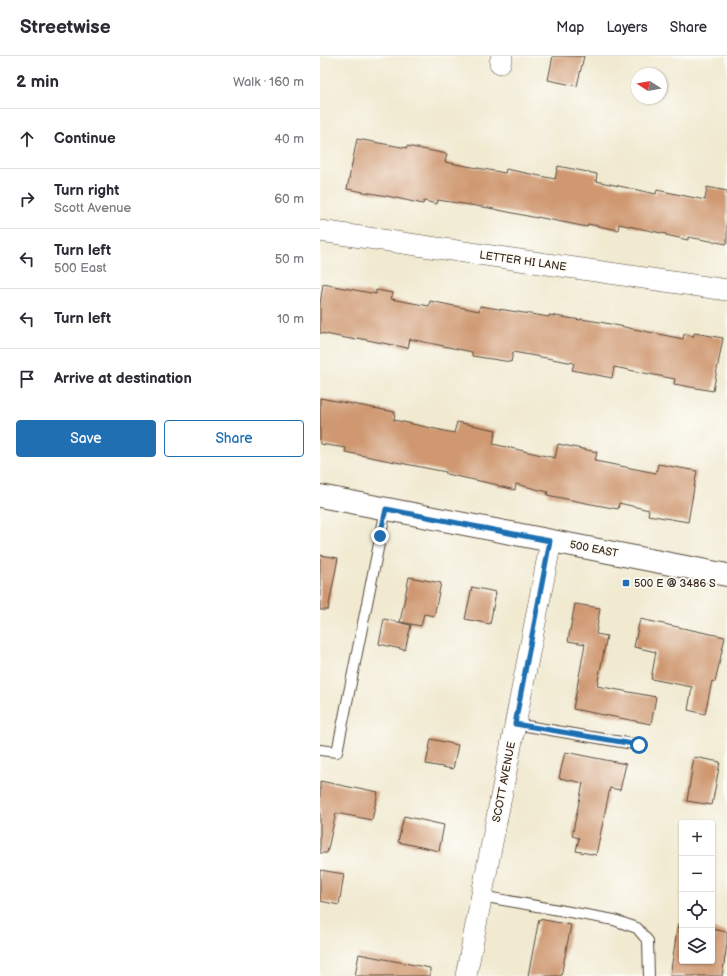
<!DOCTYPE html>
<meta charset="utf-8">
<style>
body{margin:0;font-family:"Balsamiq Sans",sans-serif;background:#f2f2f3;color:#2b2b33}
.controls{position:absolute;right:12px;bottom:12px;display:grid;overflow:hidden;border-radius:4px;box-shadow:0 1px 3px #0004}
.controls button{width:36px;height:36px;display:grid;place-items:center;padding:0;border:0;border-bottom:1px solid #e1e1e2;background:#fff;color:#2b2b33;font:20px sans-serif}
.compass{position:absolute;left:311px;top:12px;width:36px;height:36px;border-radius:50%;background:#fff;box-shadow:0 1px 3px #0004;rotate:281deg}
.stop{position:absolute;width:12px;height:12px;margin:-9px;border:3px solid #1f6fb2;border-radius:50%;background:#fff}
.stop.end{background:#1f6fb2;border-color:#fff;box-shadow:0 1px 4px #0008}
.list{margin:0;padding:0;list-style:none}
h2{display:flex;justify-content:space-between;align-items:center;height:52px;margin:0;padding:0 16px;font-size:17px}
h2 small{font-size:13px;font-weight:400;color:#7c7c81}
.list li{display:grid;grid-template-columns:26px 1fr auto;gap:12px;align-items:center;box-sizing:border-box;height:60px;padding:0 16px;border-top:1px solid #e1e1e2}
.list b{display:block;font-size:15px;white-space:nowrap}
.list p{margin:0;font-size:13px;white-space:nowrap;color:#7c7c81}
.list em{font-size:13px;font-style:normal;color:#7c7c81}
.actions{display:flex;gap:8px;padding:12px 16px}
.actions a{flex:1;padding:9px 0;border:1px solid #1f6fb2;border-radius:4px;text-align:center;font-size:14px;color:#1f6fb2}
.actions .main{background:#1f6fb2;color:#fff}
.icon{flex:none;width:22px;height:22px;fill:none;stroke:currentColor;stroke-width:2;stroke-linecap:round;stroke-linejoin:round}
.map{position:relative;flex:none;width:407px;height:920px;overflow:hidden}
header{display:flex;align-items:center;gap:24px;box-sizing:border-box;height:56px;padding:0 20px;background:#fff;border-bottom:1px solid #e1e1e2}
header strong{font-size:19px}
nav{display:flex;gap:22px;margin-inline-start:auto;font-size:14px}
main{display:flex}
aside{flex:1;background:#fff}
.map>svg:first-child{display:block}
.building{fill:#cf9871}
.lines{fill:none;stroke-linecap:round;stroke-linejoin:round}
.service-casing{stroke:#564739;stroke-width:12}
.minor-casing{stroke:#564739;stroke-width:22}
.tertiary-casing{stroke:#564739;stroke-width:24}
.service{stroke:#fff;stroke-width:10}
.minor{stroke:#fff;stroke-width:21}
.tertiary{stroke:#fff;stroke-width:22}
.route{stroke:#1f6fb2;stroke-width:5}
.poi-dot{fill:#1f6fb2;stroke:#fdfcf7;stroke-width:1.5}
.labels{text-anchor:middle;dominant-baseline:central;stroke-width:3.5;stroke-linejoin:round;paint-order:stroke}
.street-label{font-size:11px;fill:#3b2a1e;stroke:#fdfcf7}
.poi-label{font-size:11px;fill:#3b2a1e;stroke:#fdfcf7;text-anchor:start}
</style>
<header>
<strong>Streetwise</strong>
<nav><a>Map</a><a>Layers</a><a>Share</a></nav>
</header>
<main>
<aside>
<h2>2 min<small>Walk · 160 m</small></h2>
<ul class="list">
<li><svg class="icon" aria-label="ahead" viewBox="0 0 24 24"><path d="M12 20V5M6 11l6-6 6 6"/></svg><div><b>Continue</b></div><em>40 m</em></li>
<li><svg class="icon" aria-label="right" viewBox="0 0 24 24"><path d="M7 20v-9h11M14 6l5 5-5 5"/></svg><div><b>Turn right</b><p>Scott Avenue</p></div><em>60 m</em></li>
<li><svg class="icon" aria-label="left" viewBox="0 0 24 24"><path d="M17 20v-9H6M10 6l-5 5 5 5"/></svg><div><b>Turn left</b><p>500 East</p></div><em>50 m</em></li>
<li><svg class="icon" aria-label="left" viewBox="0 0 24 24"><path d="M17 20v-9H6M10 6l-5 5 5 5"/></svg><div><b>Turn left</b></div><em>10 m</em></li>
<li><svg class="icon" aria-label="arrive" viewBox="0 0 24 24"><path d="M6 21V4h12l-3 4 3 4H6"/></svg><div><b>Arrive at destination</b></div></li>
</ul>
<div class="actions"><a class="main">Save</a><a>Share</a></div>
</aside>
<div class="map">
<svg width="407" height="920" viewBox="0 0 407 920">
<rect width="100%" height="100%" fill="#fdfcf7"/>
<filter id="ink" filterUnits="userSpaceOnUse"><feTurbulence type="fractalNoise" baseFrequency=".025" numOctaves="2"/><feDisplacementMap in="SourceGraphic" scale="8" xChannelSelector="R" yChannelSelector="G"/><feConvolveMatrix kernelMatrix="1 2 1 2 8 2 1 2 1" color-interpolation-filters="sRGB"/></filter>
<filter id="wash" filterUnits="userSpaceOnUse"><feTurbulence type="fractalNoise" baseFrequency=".012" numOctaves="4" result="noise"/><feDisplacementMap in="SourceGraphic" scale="16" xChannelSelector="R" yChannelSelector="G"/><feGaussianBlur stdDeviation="0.9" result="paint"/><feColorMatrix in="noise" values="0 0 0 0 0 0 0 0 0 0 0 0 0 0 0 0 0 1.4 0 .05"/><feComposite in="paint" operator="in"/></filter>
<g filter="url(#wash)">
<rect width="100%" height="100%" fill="#f1ead1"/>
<g id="blocks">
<g class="building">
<path d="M233,0H264L257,30L228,24Z"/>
<path d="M37,83L87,92V90L127,98L125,106L185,117L186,113L235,123L238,110L277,118L276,125L336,138L337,134L385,144L387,131L407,135V188L368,181V184L346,179V178L299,168L298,174L268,168L267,171L217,161V162L169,152L118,144L117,148L104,145L103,148L67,140L27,133Z"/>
<path d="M3,228L56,238V234L73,237L71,243L109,250L110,245L159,255L160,250L229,261V259L261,264V263L280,266L363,283L364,278L374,280V277L403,282L393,335L354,328L355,323L294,311L292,322L252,314L254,307L193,296L191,306L152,300V296L90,283L88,292L37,282L36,284L0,277V248Z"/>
<path d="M0,342L75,356L74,364L134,377L137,366L176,374L173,388L235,402L238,388L277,396L275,405L336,417L338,408L377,415L368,466L328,459L329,454L299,447L298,453L266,447L227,439L228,436L196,428L195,434L178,430V429L126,418V416L25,396L26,392L0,388Z"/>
<path d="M0,499L18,502L8,554H0Z"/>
<path d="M89,521L121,527L114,560L104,558L101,570L80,566Z"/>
<path d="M152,531L176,536L170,568L145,563Z"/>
<path d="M255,548L280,552L276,578L287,580L277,630L336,641L331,668L253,653L258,626L265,588L248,585Z"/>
<path d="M64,563L91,569L85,594L59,588Z"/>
<path d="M320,563L405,581L395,626L392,625L385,658L368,654L372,631L331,623L336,596L314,591Z"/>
<path d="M111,683L138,689L133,713L106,708Z"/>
<path d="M245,696L306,708L300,734L290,732L276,799L256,795L259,782L252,780L263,727L239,722Z"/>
<path d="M374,701L400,706L392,749L367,745Z"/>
<path d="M0,725L34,732V731L58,736L52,764L16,757L7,797H0Z"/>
<path d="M84,760L124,769L119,795L78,786Z"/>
<path d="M0,814L24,818L19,849L0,845Z"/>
<path d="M219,863L251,869L241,920H208Z"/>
<path d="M358,868H362V905H392V873L407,876V889L402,920H350Z"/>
<path d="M39,898L110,912V920H35Z"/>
</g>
</g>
</g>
<g filter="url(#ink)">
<use href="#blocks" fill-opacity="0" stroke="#564739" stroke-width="1"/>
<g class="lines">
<g class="service-casing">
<g id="service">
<path d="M195,668L319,689"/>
<path d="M0,694L17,696L66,453"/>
<path d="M161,840L294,864L317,872L328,885L329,920"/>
</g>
</g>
<g class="minor-casing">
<g id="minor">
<path d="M180,7L182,0"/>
<path d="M0,175L407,234"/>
<path d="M146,920L231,485"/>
</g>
</g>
<g class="tertiary-casing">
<path id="tertiary" d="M0,440L407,519"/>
</g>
<use href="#service" class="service"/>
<use href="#minor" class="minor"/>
<use href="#tertiary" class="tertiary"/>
</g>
</g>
<g class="lines" filter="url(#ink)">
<path class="route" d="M60,480L66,453L230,485L195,668L319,689"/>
</g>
<rect class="poi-dot" x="302" y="523" width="8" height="8" rx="2"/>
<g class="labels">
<g class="street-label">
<text transform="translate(203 205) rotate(8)">LETTER HI LANE</text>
<text transform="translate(274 493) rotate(11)">500 EAST</text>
<text transform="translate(184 726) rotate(-79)">SCOTT AVENUE</text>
</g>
<g class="poi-label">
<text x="314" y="527">500 E @ 3486 S</text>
</g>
</g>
</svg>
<div class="controls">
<button>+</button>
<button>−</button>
<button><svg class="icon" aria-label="locate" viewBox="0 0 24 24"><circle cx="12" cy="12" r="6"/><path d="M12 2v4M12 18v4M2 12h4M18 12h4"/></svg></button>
<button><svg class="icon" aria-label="layers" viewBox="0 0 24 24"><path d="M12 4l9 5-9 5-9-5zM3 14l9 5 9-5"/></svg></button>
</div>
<svg class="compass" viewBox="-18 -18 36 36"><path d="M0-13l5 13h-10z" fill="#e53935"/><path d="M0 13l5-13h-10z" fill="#7c7c81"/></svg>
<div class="stop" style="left:319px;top:689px"></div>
<div class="stop end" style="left:60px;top:480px"></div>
</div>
</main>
